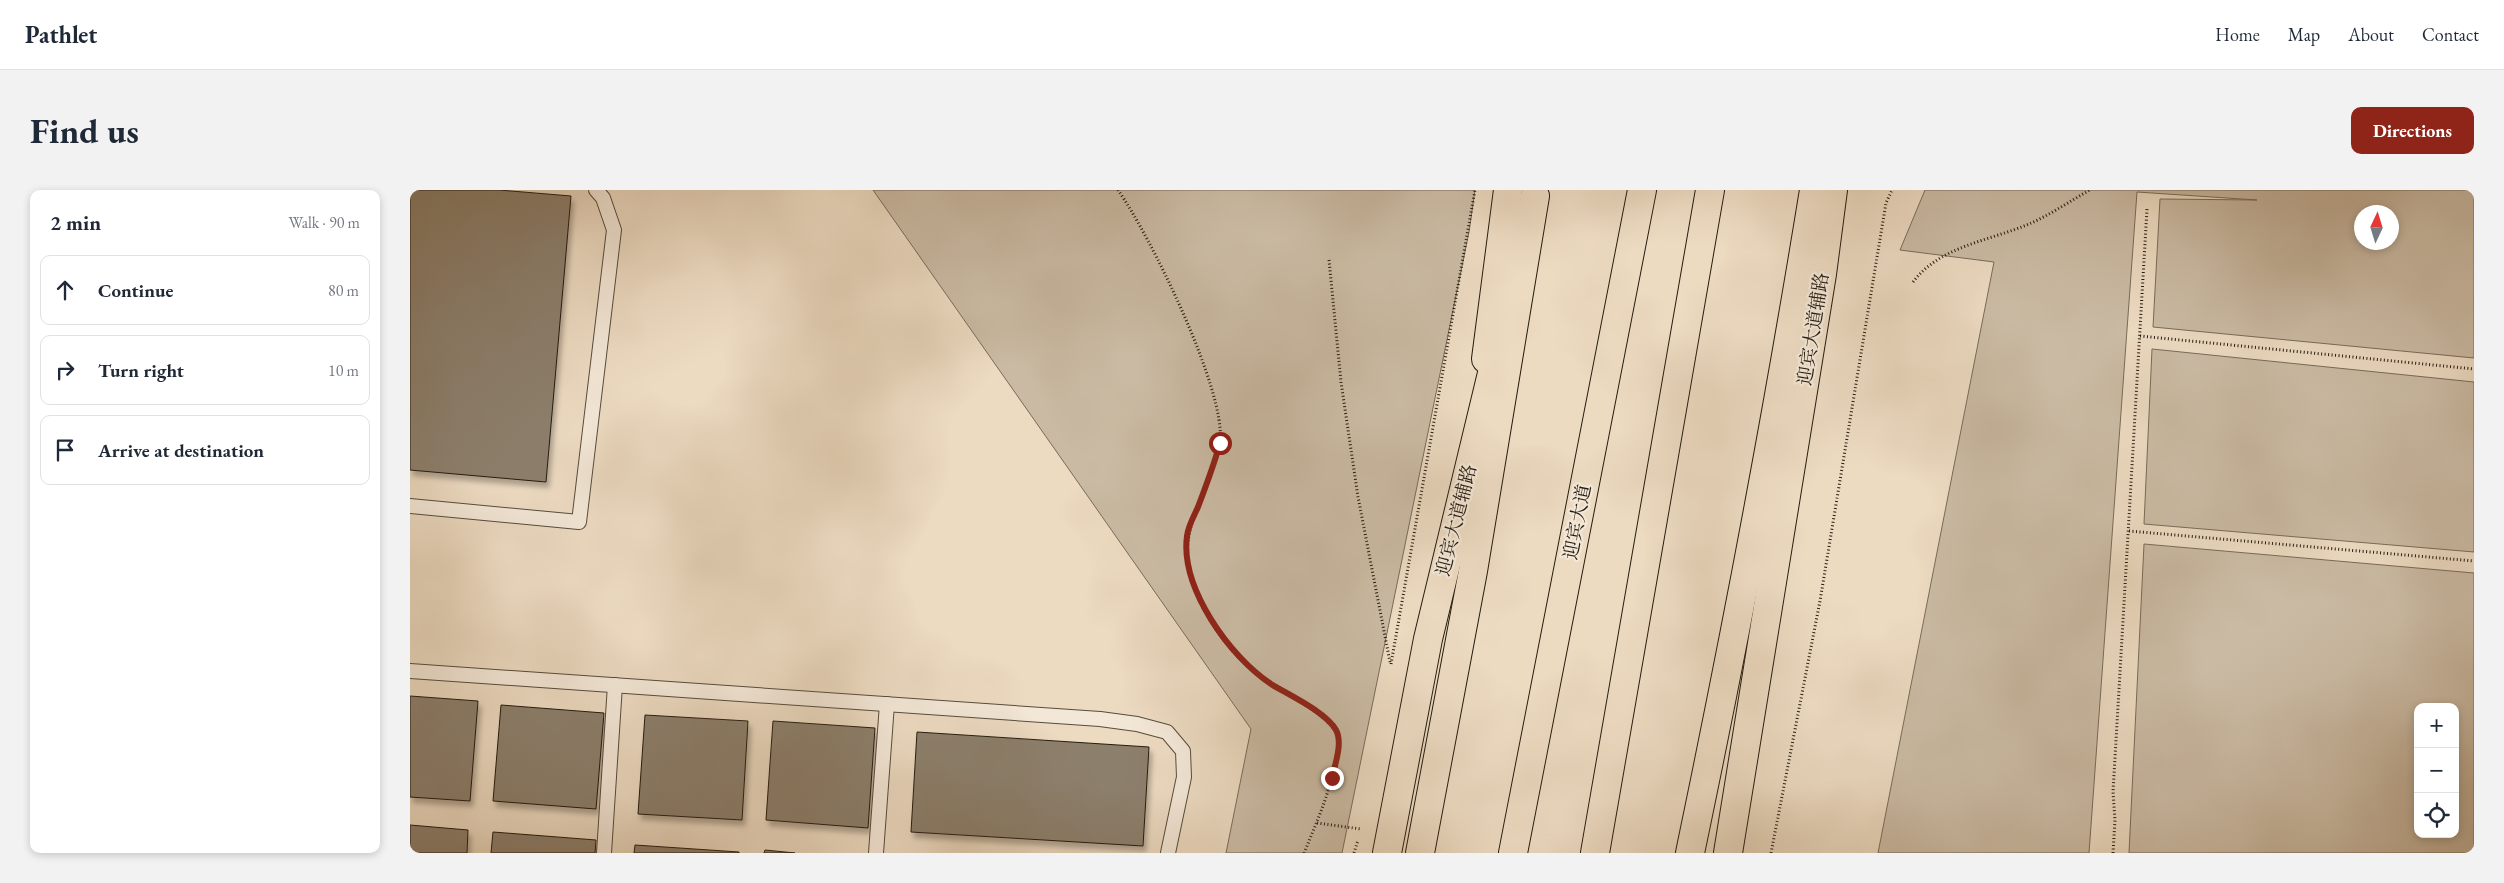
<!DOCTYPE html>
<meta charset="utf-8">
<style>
body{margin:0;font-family:"EB Garamond","Noto Serif SC",serif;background:#f2f2f3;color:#1f2937}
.controls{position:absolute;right:15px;bottom:15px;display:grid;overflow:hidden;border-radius:10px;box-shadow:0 2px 8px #0003}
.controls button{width:45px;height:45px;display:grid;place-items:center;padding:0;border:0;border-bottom:1px solid #e0e1e3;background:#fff;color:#1f2937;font:25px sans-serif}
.compass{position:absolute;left:1944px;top:15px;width:45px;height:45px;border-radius:50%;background:#fff;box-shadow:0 2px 8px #0003;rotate:4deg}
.stop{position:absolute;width:15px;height:15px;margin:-11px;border:4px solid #8f2418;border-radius:50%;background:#fff}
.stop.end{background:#8f2418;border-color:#fff;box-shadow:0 1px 5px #0008}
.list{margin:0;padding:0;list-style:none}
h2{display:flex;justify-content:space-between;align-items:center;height:65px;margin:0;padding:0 20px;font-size:21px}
h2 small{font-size:16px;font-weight:400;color:#747a83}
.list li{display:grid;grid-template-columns:32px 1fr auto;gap:15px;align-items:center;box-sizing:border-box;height:70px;margin:0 10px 10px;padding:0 10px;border:1px solid #e0e1e3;border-radius:10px}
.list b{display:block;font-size:19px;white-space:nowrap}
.list em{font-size:16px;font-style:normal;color:#747a83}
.icon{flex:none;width:28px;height:28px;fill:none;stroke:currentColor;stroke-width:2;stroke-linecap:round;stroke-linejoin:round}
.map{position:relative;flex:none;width:2064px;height:663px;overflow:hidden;border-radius:10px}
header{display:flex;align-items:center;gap:30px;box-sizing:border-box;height:70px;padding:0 25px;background:#fff;border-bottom:1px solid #e0e1e3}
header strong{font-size:24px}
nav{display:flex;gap:28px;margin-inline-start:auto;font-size:18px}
.intro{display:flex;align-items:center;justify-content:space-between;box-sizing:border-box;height:120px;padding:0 30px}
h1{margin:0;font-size:35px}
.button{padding:12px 22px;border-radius:10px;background:#8f2418;color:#fff;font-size:18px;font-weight:700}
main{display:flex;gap:30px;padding:0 30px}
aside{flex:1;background:#fff;border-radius:10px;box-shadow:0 2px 8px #0003}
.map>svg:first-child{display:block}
.green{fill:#cabaa3;stroke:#786b5a;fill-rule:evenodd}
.building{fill:#8c7f6c;stroke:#251c10;filter:url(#shadow)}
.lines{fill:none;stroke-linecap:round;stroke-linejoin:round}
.service-casing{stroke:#574c3c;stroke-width:16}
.primary-casing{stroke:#251c10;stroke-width:30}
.trunk-casing{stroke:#251c10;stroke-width:30}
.path{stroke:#251c10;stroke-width:3;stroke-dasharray:1 2.5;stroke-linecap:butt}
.service{stroke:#f3e7d7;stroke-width:14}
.primary{stroke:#ecdac1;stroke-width:28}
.trunk{stroke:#ecdac1;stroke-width:28}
.route{stroke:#8f2418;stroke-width:6}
.labels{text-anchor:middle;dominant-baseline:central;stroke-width:4.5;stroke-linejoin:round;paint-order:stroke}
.street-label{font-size:19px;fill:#251c10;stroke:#f3e7d7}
</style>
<header>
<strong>Pathlet</strong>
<nav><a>Home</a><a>Map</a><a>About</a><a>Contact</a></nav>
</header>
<div class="intro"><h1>Find us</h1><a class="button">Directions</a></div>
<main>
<aside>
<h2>2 min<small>Walk · 90 m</small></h2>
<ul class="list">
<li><svg class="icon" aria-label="ahead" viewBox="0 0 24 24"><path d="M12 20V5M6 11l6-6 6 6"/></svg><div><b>Continue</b></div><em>80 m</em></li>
<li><svg class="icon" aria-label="right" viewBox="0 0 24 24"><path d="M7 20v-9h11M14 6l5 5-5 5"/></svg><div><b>Turn right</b></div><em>10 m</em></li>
<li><svg class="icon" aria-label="arrive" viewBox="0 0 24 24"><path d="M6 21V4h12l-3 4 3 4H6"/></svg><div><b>Arrive at destination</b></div></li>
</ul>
</aside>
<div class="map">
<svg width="2064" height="663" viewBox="0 0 2064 663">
<defs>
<filter id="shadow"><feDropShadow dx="3" dy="5.5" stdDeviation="2.5" flood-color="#0004"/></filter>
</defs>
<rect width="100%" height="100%" fill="#ecdac1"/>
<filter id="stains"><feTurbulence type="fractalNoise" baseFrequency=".004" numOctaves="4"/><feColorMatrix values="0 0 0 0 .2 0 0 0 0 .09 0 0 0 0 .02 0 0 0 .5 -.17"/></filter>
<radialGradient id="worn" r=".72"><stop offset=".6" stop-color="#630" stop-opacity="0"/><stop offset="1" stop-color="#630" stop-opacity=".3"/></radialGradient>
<g class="green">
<path d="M463,0H1065L1059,42L932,663H816L841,539Z"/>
<path d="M1515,0H2064V168L1743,137L1750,9L1847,10L1727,2L1679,663H1468L1584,72L1490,60ZM1952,22H1982V52H1952Z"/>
<path d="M1742,159L2064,192V362L1734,334Z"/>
<path d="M1734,354L2064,383V663H1719ZM2008,517H2045V644H2008Z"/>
</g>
<g class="building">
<path d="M0,0H89L161,6L136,292L0,280Z"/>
<path d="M0,506L68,511L60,611L0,607Z"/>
<path d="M91,515L194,523L186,619L83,611Z"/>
<path d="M235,525L338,531L332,630L228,624Z"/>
<path d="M363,531L465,538L458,638L356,630Z"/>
<path d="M507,542L739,557L733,656L501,642Z"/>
<path d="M0,635L58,640L57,663H0Z"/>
<path d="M83,642L186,650L185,663H81Z"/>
<path d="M225,655L329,662V663H224Z"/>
<path d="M355,660L385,663H354Z"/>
</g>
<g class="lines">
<g class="service-casing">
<g id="service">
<path d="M0,316L169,332L204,40L193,8L186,0"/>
<path d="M0,481L690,529L727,534L757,542L773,561L774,587L758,663"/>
<path d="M194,663L205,495"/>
<path d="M466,663L477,514"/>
</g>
</g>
<g class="primary-casing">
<g id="primary">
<path d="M1076,169L1098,0"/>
<path d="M977,663L1018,449L1090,150"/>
<path d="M1318,663L1412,84L1423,0"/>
</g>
</g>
<g class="trunk-casing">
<g id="trunk">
<path d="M1010,663L1063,381L1125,6"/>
<path d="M1103,663L1232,0"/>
<path d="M1185,663L1300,0"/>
<path d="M1280,663C1326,443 1368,222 1404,0"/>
</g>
</g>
<g class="path">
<path d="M708,0C739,44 817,201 810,253C809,264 804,275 800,285C783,330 767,355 786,403C796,427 815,455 833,472C852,491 928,527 929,550C929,556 927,563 926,569C920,602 907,632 894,663"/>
<path d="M919,70L931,192L948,307L980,472"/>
<path d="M1503,92C1530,56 1579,51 1619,34C1640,25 1660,11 1680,0"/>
<path d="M1730,146L2064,179"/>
<path d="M1719,341L2064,371"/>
<path d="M981,474L1065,0"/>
<path d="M907,633L951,639"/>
<path d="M944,663L948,650"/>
<path d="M1361,663L1410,411L1476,13L1482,0"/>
<path d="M1703,663L1705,630L1703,602L1737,19"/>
</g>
<use href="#service" class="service"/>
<use href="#primary" class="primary"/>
<use href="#trunk" class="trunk"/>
</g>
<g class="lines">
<path class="route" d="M810,253C804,275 796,296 788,317C784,326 778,336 777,346C770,398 820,467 861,494C879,505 916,522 926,540C933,553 925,574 922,588"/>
</g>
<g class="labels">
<g class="street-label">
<text transform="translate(1403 139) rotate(-81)">迎宾大道辅路</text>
<text transform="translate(1046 330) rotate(-76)">迎宾大道辅路</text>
<text transform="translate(1167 332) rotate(-79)">迎宾大道</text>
</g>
</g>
<rect width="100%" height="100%" filter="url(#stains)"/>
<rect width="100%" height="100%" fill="url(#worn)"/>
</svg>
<div class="controls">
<button>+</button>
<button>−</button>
<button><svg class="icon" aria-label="locate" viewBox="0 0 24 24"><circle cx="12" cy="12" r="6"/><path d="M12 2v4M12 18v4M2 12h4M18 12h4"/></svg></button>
</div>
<svg class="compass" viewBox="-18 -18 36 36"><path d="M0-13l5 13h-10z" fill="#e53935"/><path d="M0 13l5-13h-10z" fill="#747a83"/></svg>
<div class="stop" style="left:810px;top:253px"></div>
<div class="stop end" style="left:922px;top:588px"></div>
</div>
</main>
